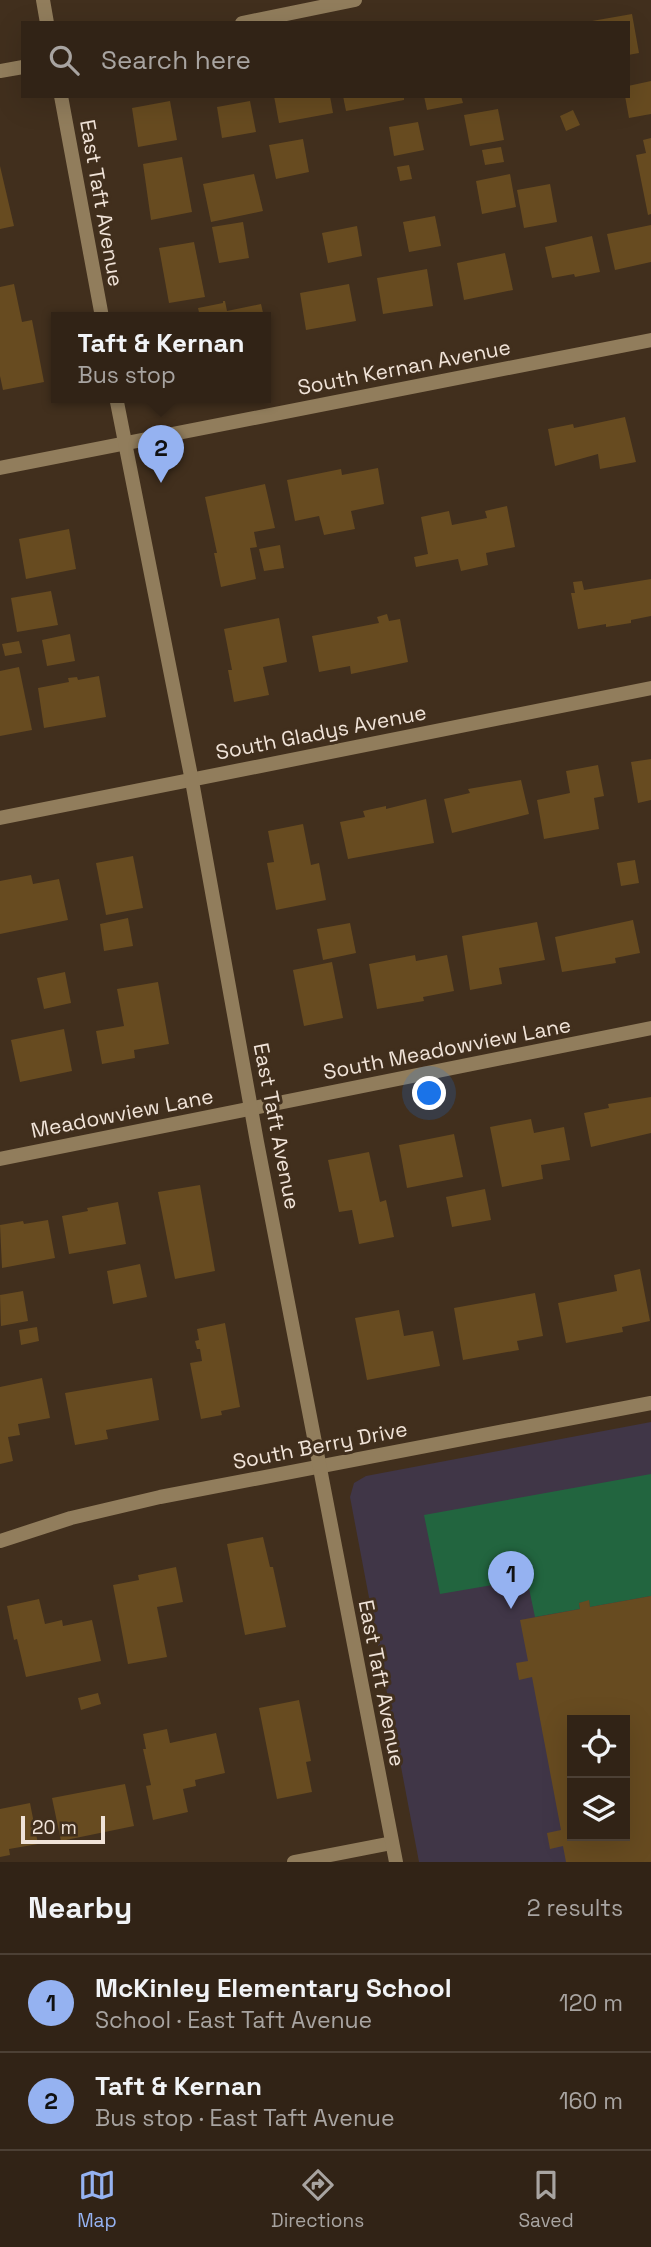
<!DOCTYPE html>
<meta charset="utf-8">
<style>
body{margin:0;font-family:"Space Grotesk",sans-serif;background:#3d2f23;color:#f1f3f6}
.controls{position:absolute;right:21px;bottom:21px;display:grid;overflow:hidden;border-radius:0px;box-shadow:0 7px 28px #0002}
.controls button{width:63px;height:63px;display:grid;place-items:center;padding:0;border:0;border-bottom:2px solid #4c4035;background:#312316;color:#f1f3f6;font:35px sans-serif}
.scale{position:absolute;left:21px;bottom:18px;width:84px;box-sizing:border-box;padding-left:7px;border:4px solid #f0e3d8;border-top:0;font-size:19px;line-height:24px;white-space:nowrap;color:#f0e3d8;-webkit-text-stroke:5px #412f1d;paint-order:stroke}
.you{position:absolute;left:430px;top:1094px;width:24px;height:24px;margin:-18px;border:5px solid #fff;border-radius:50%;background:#1a73e8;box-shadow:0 0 0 10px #1a73e833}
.badge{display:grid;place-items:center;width:46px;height:46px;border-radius:50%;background:#95b2f1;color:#111;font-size:23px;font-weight:700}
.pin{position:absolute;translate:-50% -58px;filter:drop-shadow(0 2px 4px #0008)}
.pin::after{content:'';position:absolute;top:37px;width:24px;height:21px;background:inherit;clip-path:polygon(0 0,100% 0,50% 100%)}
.popup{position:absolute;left:51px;top:312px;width:220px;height:91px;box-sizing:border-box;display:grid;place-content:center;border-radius:0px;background:#312316;filter:drop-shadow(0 2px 5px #0005);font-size:23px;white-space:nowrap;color:#a8a4a1}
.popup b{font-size:26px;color:#f1f3f6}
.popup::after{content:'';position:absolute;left:50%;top:100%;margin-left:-14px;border:14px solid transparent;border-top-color:#312316}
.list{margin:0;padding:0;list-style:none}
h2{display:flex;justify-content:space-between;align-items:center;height:91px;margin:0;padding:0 28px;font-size:30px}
h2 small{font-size:23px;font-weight:400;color:#a8a4a1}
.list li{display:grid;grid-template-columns:46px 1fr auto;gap:21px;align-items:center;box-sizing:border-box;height:98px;padding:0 28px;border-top:2px solid #4c4035}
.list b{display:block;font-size:26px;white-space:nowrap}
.list p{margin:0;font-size:23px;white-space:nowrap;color:#a8a4a1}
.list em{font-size:23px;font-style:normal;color:#a8a4a1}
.icon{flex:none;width:38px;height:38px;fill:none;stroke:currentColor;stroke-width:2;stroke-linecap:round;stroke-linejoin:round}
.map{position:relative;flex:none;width:651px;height:1862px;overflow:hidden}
.search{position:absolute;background:#312316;box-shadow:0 7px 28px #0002;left:21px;right:21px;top:21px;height:77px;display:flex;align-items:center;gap:18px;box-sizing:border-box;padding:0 24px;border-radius:0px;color:#a8a4a1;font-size:26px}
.sheet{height:287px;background:#312316}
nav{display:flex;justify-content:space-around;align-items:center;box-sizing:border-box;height:98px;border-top:2px solid #4c4035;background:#312316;font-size:19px;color:#a8a4a1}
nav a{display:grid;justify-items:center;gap:4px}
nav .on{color:#95b2f1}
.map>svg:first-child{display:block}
.education{fill:#403647;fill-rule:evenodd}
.green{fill:#22653f}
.building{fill:#674b20;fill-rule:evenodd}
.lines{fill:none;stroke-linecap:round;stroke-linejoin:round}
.minor{stroke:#917d5c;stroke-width:14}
.tertiary{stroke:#917d5c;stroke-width:14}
.labels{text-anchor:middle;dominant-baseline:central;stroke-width:6;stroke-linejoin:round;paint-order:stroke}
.street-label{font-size:21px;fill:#f0e3d8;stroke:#412f1d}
</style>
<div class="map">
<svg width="651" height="1862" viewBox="0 0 651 1862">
<rect width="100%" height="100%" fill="#412f1d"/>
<path class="education" d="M651,1422V1862H419L350,1497L354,1483L366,1476ZM572,1720H625V1836H572Z"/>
<path class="green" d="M651,1474V1596L590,1607L589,1601L579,1603L580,1609L535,1617L527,1579L440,1594L424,1515Z"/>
<g class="building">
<path d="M632,14L639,53L628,55V23L592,21Z"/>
<path d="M651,81V114L629,118L625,96H628V86Z"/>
<path d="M274,96H330L333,113L279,123Z"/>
<path d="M343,96H404V100L346,111Z"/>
<path d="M424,96H461L463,103L427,110Z"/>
<path d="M170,101L177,140L138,147L132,108Z"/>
<path d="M250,101L256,132L222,138L217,107Z"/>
<path d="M498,109L504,140L470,146L464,115Z"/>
<path d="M573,110L580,125L566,131L560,116Z"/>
<path d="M418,122L424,150L394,156L389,127Z"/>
<path d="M651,138V214L648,215L636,155L646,153L643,140Z"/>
<path d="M303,139L309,172L276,179L269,145Z"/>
<path d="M501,147L504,162L485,165L482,150Z"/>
<path d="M182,157L192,212L151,220L143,164Z"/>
<path d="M409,165L412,179L400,181L397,167Z"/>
<path d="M0,166L14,226L0,229Z"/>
<path d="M254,174L263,211L211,222L203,184Z"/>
<path d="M510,174L516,207L482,214L476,181Z"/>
<path d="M550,184L557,222L524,228L517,190Z"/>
<path d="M435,216L441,246L409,252L403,222Z"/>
<path d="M243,222L249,258L219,263L212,227Z"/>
<path d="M651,225V262L615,270L607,234Z"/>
<path d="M357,226L362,256L328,263L322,233Z"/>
<path d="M592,236L600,272L575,277L574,274L552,278L545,247Z"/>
<path d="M194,242L205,297L169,303L159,248Z"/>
<path d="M505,253L513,290L464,300L457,263Z"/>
<path d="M427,269L433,306L383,314L377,278Z"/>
<path d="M14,284L22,322L32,320L44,382L3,390L0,376V287Z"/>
<path d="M349,284L356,321L306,330L300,293Z"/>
<path d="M223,301H225L227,311L261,304L264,317H200L198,308L223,303Z"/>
<path d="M625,417L636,462L600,469L598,454L555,466L548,429L573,424L574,428Z"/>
<path d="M378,468L384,504L351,511L355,529L324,535L319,516L295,521L287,480L341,469L342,475Z"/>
<path d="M265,484L275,528L254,532L257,547L250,548L256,579L221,587L214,553H217L205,497Z"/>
<path d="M507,506L515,547L486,553L488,565L461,571L458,559L416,567L414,557L428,554L421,517L449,511L452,525L487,518L485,511Z"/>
<path d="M69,529L76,569L26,579L19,539Z"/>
<path d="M280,545L284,568L264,571L259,549Z"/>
<path d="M651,579V616L631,620V623L606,627V624L578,629L571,593H575L573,582L582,581L584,590Z"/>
<path d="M51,591L58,625L17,632L11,598Z"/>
<path d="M387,614L389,621L400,619L408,662L351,674L350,666L319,672L312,636L379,623L377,617Z"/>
<path d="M279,618L287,662L263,667L269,695L234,702L228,670H232L224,629Z"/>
<path d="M70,634L75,661L47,666L42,640Z"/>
<path d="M19,641L22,653L5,656L2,644Z"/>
<path d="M19,667L32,730L0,736V671Z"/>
<path d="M99,676L106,717L44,728L38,688L69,682L68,678L77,677L78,680Z"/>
<path d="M651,759V800L638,803L631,762Z"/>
<path d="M598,765L604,796L594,798L599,829L544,839L537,800L570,793L566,771Z"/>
<path d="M521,780L529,814L452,833L444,799L470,793L468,789Z"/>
<path d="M426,799L434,843L348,859L340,822L365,817L363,811L386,806V809Z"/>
<path d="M303,824L311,865L319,863L326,900L276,910L267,863L274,862L268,831Z"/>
<path d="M133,856L143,908L106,915L96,863Z"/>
<path d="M635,860L639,883L621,886L617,863Z"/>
<path d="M31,875L33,884L59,879L68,920L0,934V881Z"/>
<path d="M128,918L133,946L104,951L100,924Z"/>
<path d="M633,920L640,953L615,958L616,963L562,972L555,937Z"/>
<path d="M537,922L545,960L499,968L502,984L470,990L462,936Z"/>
<path d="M350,923L356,953L323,960L317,929Z"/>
<path d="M415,955L416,961L447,955L454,991L423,997L424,1001L377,1009L369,964Z"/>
<path d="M332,962L343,1018L304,1026L293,970Z"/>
<path d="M65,972L71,1003L44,1009L37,978Z"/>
<path d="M158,982L169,1044L134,1050L135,1058L102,1064L96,1031L124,1026L117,989Z"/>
<path d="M64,1029L72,1071L20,1082L11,1040Z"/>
<path d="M651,1097V1133L591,1147L584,1113L609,1108L608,1104Z"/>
<path d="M531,1119L534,1133L564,1127L570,1160L541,1165L543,1179L502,1187L490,1127Z"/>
<path d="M454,1134L463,1177L407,1188L399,1145Z"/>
<path d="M369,1152L380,1202L386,1200L394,1237L359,1244L352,1210L339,1212L328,1160Z"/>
<path d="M200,1185L215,1271L175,1279L158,1192Z"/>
<path d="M485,1189L491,1220L452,1227L446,1197Z"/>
<path d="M118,1202L126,1244L69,1254L62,1216L88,1211L87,1208Z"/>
<path d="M48,1220L55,1258L2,1268L0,1225L23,1221L24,1224Z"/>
<path d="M140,1264L147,1297L113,1304L107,1271Z"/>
<path d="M640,1269L650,1321L622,1327L623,1332L566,1343L558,1303L617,1291L614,1275Z"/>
<path d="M23,1291L28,1321L1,1326L0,1295Z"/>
<path d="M535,1293L543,1336L517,1341L519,1350L463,1360L454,1308Z"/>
<path d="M399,1310L404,1336L433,1331L440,1366L367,1380L355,1318Z"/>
<path d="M225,1323L240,1407L221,1411L222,1415L201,1419L190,1363L202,1361L200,1349H197L195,1341L199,1340L197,1329Z"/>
<path d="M37,1327L39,1341L21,1345L19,1330Z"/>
<path d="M42,1378L50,1418L18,1424L20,1435L8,1437L13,1461L0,1464V1387Z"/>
<path d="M152,1378L159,1420L106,1430L108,1439L75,1445L65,1393Z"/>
<path d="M263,1537L270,1567H273L286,1627L245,1635L227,1544Z"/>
<path d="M176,1567L183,1602L157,1607L167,1657L128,1664L113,1585L139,1580L138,1575Z"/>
<path d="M651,1596V1862H566L563,1846L550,1849L547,1833L561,1830L532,1677L519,1680L516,1663L528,1661L520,1620L580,1609L579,1603L589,1600L590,1607ZM572,1720H625V1836H572Z"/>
<path d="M39,1599L45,1624L62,1620L63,1626L92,1620L101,1661L26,1677L17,1639L14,1640L7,1606Z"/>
<path d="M98,1693L101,1704L81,1710L78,1698Z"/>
<path d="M299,1700L311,1761L306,1762L312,1792L277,1799L259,1708Z"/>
<path d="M167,1729L170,1743L216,1733L225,1773L195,1780L196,1786L183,1789L188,1812L153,1820L146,1786L151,1785L143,1749H146L143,1734Z"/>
<path d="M125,1784L134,1826L61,1841L52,1798Z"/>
<path d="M30,1803L38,1844L9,1849L10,1855L0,1857V1809Z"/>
</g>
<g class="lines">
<g class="minor">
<path d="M242,23L355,0"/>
<path d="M0,71L23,67"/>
<path d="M0,468L651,340"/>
<path d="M0,818L651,688"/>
<path d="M0,1159L651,1028"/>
<path d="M0,1541L71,1518L160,1497L651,1403"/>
<path d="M294,1862L392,1843"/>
</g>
<g class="tertiary">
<path d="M43,0L47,23"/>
<path d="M61,96L102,317"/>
<path d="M116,397L192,781L257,1142L396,1862"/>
</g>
</g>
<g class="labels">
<g class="street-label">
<text transform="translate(102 203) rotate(80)">East Taft Avenue</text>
<text transform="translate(404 367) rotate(-11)">South Kernan Avenue</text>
<text transform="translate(321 732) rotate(-11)">South Gladys Avenue</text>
<text transform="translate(447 1048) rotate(-11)">South Meadowview Lane</text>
<text transform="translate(122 1113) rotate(-11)">Meadowview Lane</text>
<text transform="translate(277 1126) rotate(79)">East Taft Avenue</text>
<text transform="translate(320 1445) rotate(-11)">South Berry Drive</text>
<text transform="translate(382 1683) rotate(79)">East Taft Avenue</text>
</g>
</g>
</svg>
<div class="controls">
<button><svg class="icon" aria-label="locate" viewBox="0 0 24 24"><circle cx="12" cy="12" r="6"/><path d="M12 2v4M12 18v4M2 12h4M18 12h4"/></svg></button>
<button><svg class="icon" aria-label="layers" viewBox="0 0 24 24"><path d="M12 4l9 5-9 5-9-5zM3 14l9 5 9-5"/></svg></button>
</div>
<div class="scale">20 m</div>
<div class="you"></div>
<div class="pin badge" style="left:511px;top:1609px">1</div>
<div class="pin badge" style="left:161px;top:483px">2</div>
<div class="popup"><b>Taft &amp; Kernan</b>Bus stop</div>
<div class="search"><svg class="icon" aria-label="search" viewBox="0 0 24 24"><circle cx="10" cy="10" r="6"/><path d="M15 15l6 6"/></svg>Search here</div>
</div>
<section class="sheet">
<h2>Nearby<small>2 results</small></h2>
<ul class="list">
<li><span class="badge">1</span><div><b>McKinley Elementary School</b><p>School · East Taft Avenue</p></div><em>120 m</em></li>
<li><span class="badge">2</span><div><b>Taft &amp; Kernan</b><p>Bus stop · East Taft Avenue</p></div><em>160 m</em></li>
</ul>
</section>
<nav>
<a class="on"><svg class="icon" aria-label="map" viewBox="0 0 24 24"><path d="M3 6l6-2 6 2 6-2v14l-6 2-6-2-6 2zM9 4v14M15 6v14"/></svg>Map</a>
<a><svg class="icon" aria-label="directions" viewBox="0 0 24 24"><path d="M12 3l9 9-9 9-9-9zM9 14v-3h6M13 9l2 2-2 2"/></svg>Directions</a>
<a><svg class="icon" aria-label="saved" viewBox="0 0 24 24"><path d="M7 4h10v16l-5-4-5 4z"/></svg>Saved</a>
</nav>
